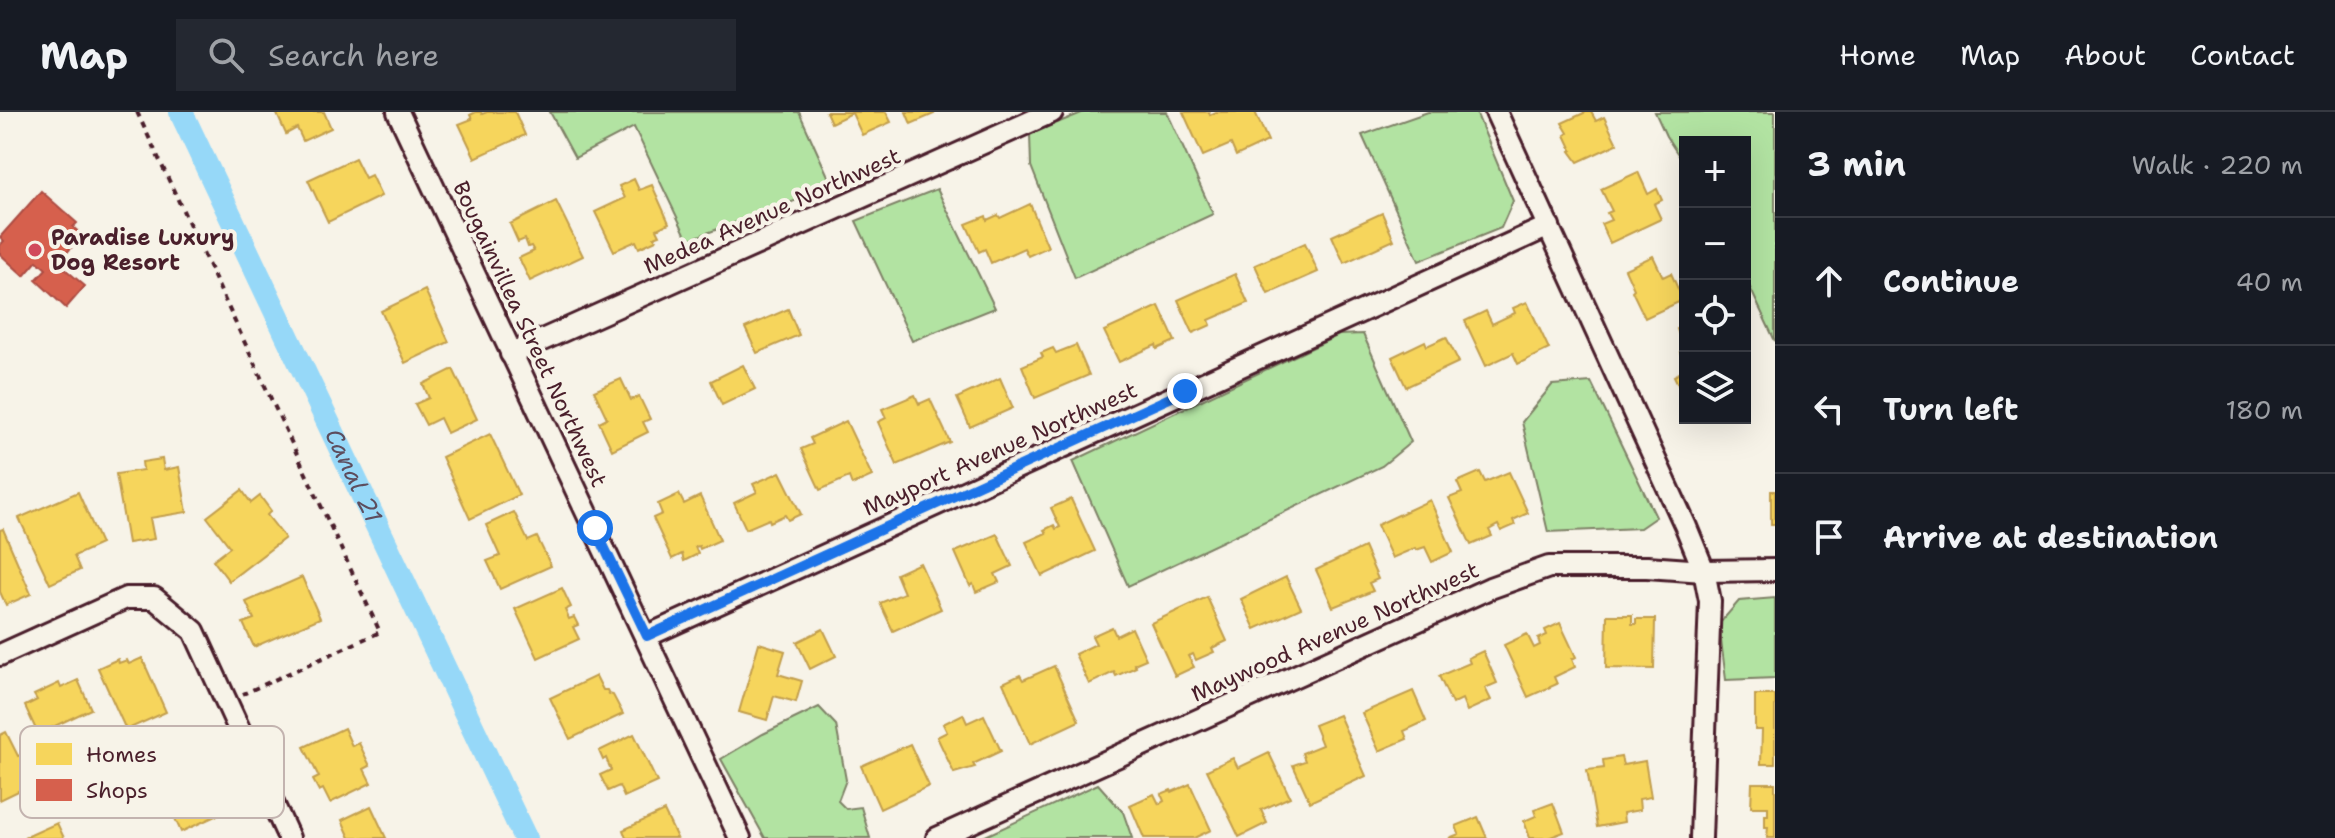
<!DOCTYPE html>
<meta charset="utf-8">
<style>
body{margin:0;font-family:"Shantell Sans",sans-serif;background:#242831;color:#f1f3f6}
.controls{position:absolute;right:24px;top:24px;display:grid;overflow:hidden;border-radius:0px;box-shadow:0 8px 32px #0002}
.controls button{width:72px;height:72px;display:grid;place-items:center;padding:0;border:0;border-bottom:2px solid #363941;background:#171b24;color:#f1f3f6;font:40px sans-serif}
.stop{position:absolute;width:24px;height:24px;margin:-18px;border:6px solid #1a73e8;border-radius:50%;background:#fff}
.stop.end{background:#1a73e8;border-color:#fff;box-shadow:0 2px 8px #0008}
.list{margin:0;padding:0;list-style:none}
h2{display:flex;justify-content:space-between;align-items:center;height:104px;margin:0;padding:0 32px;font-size:34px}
h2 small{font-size:26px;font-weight:400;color:#9ea1a6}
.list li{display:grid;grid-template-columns:52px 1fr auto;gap:24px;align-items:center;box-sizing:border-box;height:128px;padding:0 32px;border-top:2px solid #363941}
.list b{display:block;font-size:30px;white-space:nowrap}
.list em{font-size:26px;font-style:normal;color:#9ea1a6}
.icon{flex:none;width:44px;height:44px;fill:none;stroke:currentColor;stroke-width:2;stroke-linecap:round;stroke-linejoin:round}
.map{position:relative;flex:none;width:1775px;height:726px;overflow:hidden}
header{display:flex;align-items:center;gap:48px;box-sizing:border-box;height:112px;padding:0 40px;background:#171b24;border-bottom:2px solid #363941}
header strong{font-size:38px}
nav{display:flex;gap:44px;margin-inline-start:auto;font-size:28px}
.search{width:560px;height:72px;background:#242831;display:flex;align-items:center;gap:20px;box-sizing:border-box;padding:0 28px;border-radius:0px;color:#9ea1a6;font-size:30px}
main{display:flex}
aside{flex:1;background:#171b24}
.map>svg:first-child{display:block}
.green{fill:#b2e3a2;stroke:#7e8166;stroke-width:2}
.homes{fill:#f6d55c;stroke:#c29e4d;stroke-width:2}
.shops{fill:#d6604d;stroke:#ac4c43;stroke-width:2}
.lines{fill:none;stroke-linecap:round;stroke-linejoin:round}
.canal{stroke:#96d8f8;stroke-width:24}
.street-casing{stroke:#4a1f2b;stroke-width:26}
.path{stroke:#4a1f2b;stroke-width:4;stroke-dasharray:6 6;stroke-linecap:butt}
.street{stroke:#f7f3e8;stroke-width:20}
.route{stroke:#1a73e8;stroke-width:10}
.poi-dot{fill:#d1495b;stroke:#f7f3e8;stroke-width:3}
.labels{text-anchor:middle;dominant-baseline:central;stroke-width:8;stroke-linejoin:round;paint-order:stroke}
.street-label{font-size:22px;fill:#4a1f2b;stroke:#f7f3e8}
.poi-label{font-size:22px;font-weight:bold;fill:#4a1f2b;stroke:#f7f3e8;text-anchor:start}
.water-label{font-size:24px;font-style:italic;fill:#5d4d5e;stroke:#f7f3e8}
.key{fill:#f7f3e8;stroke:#c3b3af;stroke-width:2}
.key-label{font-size:22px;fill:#4a1f2b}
</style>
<header>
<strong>Map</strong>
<div class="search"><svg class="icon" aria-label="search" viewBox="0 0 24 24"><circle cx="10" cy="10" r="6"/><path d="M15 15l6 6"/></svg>Search here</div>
<nav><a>Home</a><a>Map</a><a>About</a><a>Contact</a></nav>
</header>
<main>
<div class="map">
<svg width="1775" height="726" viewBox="0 0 1775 726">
<rect width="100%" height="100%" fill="#f7f3e8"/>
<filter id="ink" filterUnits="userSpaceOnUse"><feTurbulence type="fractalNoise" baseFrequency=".0125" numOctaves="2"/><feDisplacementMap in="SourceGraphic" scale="16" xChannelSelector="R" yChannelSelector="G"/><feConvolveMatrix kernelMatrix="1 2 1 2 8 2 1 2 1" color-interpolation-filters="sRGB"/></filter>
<g filter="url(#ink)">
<g class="green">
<path d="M550,0H799L833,75L688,128L634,15L575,46Z"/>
<path d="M1084,0H1167L1213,102L1075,166L1031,54L1030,22Z"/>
<path d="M1428,0H1476L1513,89L1501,116L1419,149L1362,23Z"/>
<path d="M1655,0H1775V229L1745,165V30H1685V53L1666,24Z"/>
<path d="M937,77L995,196L912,229L856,109Z"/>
<path d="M1363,222L1411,330L1382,354L1128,474L1073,349L1339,223Z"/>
<path d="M1591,270L1656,405L1640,416L1548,420L1522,310L1552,273Z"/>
<path d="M1775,486V566L1726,568L1719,512L1739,489Z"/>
<path d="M819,595L836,613L846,668L838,689L846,697L861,695L870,726H765L721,647L763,622Z"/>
<path d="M1098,672L1123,700L1132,726H981Z"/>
</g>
<g class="homes">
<path d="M276,0H324L331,16L303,29L297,16L286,22Z"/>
<path d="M476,0H481L482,2L487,0H515L525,23L475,46L459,12L472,7L470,3Z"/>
<path d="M826,0H886L891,10L862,23L852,1L831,11Z"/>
<path d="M906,0H933L934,2L911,12Z"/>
<path d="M1183,0H1209L1210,3L1216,0H1255L1268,29L1236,44L1231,32L1203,44Z"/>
<path d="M1586,0H1591L1596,9L1604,5L1617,32L1578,50L1570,39L1572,38L1565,23L1568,21L1562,11Z"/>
<path d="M355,46L365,66L371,63L381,84L328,110L308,68Z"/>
<path d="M1638,60L1648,82L1657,77L1662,88L1654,92L1661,107L1610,131L1601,112L1611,108L1607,101L1612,99L1601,77Z"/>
<path d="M634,67L639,78L652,73L669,111L657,117L660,123L654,125L656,128L639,136L636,129L614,139L595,100L625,86L619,74Z"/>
<path d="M556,89L583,144L530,169L519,146L534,139L531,134L528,135L525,127L518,130L510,112Z"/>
<path d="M1030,92L1048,135L1028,144L1024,136L991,151L985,137L979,140L966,112L986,104L987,108L998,103L1000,106Z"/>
<path d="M1382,101L1394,128L1344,151L1332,124Z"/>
<path d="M1305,131L1318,160L1268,182L1255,153Z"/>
<path d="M1653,144L1663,165L1671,161L1683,188L1645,206L1632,179L1634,177L1625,157Z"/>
<path d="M1235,162L1248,191L1209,208L1211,213L1193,221L1178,188Z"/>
<path d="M425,178L449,230L405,251L381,199Z"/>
<path d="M1527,190L1549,237L1518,252L1513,241L1486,254L1465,209L1486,199L1492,212L1515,201L1513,196Z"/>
<path d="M1159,194L1175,229L1157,237L1156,233L1119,250L1104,219Z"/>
<path d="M788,197L799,223L757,241L745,216Z"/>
<path d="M1685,213V247H1683L1680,240L1684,238L1677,217Z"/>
<path d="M1446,225L1459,250L1406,275L1392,245L1425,229L1427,234Z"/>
<path d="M1076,233L1089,263L1035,286L1022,254L1043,245L1041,241L1053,236L1056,241Z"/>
<path d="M743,253L755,277L722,293L711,269Z"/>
<path d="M453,257L477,307L447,321L440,306L426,313L415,292L429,286L423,272Z"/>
<path d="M1685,258V282L1683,283L1674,264Z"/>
<path d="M1000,266L1013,296L970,315L957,286Z"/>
<path d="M621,267L631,288L639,284L650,307L643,310L648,320L612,338L599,310L607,306L594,279Z"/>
<path d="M915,283L919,292L930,287L950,330L897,353L878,310L886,306L882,297Z"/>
<path d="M846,309L872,364L852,373L849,365L820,378L801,337L813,332L810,326Z"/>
<path d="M490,322L519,383L470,407L442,345Z"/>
<path d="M162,347L164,358L179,355L187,400L150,406L154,427L128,431L116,362L143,358L142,350Z"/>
<path d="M780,360L801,402L788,408L785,403L770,410L769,407L746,417L734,391L757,380L753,372Z"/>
<path d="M1480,360L1485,370L1509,360L1528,401L1513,408L1515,413L1501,419L1498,413L1489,418L1492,424L1471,433L1449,386L1462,381L1457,370Z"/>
<path d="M242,378L251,391L260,384L271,399L267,403L285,426L229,469L213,448L230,435L207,405Z"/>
<rect x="1771" y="379" width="4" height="33"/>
<path d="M78,380L101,432L74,444L80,458L50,472L19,406Z"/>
<path d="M679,382L684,392L700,384L720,428L700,437L699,434L695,435L698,442L684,449L682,442L672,447L653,406L662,402L658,392Z"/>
<path d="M1071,387L1095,439L1042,464L1026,430L1046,421L1044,418L1054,413L1056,417L1060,415L1051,396Z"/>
<path d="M1430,388L1453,440L1432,450L1425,435L1416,438L1415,436L1392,446L1377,413Z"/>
<path d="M514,400L528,429L537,425L551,454L500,477L487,449L500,444L486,413Z"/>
<path d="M3,417L31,482L6,493L0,480V418Z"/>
<path d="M997,422L1012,454L995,462L999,470L976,480L973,472L970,474L955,440Z"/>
<path d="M1364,435L1378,467L1369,471L1373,479L1333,495L1316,458Z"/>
<path d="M920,451L941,497L893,519L880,491L904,481L896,462Z"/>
<path d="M302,465L320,506L254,535L243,511L254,507L246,490Z"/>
<path d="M1286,465L1301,496L1255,517L1241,487Z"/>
<path d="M562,476L571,495L565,498L569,507L574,505L578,513L573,515L579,527L538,546L515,497Z"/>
<path d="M1207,485L1227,529L1212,536L1214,540L1196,548L1193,542L1188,544L1194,555L1175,564L1151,511Z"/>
<path d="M1607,503H1632V512H1636V507H1655L1654,557L1606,556Z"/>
<path d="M1560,511L1576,545L1572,547L1575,555L1554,565L1557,572L1528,585L1504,533L1527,522L1534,536L1540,533L1538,527L1547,523L1545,518Z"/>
<path d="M1112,515L1116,524L1132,516L1146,547L1134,552L1136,555L1116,564L1114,560L1089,572L1075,542L1096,532L1092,524Z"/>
<path d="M823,517L836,544L810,557L797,530Z"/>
<path d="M759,531L785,539L778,562L802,569L796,590L774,584L767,608L739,600Z"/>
<path d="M1483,539L1497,571L1485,576L1491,588L1467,599L1462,587L1452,592L1439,564L1470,551L1468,546Z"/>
<path d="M142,546L166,600L126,618L98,556L118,547L119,551L127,548L129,552Z"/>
<path d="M1054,554L1079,609L1030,632L1003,571L1020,563L1023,568Z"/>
<path d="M596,564L603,578H607L609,582L613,583L623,602L570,627L550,586Z"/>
<path d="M78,568L91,597L38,622L25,594L37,588L34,583L59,571L61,576Z"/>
<path d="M1413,579L1426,609L1404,619L1407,627L1379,639L1362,601Z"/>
<path d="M1755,583H1775V652H1761L1762,618H1755Z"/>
<path d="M963,602L967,611L984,603L1001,639L973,652L975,655L954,661L937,625L947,620L943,612Z"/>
<path d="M1339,603L1366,664L1310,690L1293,653L1305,649L1302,641L1322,633L1314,613Z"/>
<path d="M344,616L352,634L359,631L370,654L364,657L371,671L330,691L323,677L319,679L313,668L319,665L304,635Z"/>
<path d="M6,620L18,644L26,641L39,669L0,688V623Z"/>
<path d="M634,622L657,670L624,685L619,674L608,679L600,663L611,658L606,646L603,648L599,639Z"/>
<path d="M910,632L929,674L880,697L861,654Z"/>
<path d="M1269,641L1290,685L1261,698L1267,711L1239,725L1207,658L1233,646L1238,656Z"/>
<path d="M182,644L200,683L211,678L222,701L181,720L153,657Z"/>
<path d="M1621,645L1623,653L1645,649L1651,685L1639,687L1640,698L1623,701L1624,710L1597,715L1587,658L1604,656L1603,648Z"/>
<path d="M1752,671H1775V726H1767L1768,715H1765V703H1768V695H1751Z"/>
<path d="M1190,672L1211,718L1194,726H1144L1130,693L1154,682L1159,692L1164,689L1161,682L1171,678L1172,680Z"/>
<path d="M1553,691L1564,720L1548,726H1530L1524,709L1536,704L1534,698Z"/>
<path d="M371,694L386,726H350L342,708Z"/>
<path d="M664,699L677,726H626L623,718Z"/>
<path d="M1478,705L1487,726H1449L1459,722L1456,714Z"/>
<path d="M57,711L64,726H24Z"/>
</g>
<path class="shops" d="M41,79L77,111L73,115L82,123L58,151L85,174L66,196L36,168L46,157L37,149L24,164L0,142V133L4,129L0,125Z"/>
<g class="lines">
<path class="canal" id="s1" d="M181,0L525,726"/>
<g class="street-casing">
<g id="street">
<path d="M398,0L740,726"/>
<path d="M1496,0L1686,415L1704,459L1710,489L1701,726"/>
<path d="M511,242L1052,0"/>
<path d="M647,524L1549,114"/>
<path d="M0,543L126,486H154L194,519L289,726"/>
<path d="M937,726L1490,476L1549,455H1647L1704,459L1775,458"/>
</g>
</g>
<path class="path" d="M137,0L380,520L243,582"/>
<use href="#street" class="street"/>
</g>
</g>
<g class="lines" filter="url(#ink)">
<path class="route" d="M595,416L647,524L1185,279"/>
</g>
<circle class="poi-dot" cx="35" cy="138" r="8"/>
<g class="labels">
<g class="street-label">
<text transform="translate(772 99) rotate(-24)">Medea Avenue Northwest</text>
<text transform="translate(530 222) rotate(65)">Bougainvillea Street Northwest</text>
<text transform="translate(1000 337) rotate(-24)">Mayport Avenue Northwest</text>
<text transform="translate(1335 520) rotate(-24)">Maywood Avenue Northwest</text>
</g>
<g class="poi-label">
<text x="51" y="125">Paradise Luxury<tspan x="51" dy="25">Dog Resort</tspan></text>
</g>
<g class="water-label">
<text stroke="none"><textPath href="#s1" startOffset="402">Canal 21</textPath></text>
</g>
</g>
<rect x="20" y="614" width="264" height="92" rx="12" class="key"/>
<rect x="36" y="631" width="36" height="22" fill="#f6d55c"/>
<rect x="36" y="667" width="36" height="22" fill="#d6604d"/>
<g class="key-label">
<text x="86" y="650">Homes</text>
<text x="86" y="686">Shops</text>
</g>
</svg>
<div class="controls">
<button>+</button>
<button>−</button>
<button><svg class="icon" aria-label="locate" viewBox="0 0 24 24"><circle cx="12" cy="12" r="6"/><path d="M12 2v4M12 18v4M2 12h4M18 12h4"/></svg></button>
<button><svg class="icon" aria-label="layers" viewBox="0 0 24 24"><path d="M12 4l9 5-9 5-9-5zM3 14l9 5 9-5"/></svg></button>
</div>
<div class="stop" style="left:595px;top:416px"></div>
<div class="stop end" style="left:1185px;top:279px"></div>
</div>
<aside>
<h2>3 min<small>Walk · 220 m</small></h2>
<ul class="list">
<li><svg class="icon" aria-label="ahead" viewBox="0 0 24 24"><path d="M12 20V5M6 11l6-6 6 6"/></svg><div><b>Continue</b></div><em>40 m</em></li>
<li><svg class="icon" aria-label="left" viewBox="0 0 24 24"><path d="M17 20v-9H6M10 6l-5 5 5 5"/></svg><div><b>Turn left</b></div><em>180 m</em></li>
<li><svg class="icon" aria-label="arrive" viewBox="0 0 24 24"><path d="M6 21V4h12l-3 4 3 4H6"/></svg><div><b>Arrive at destination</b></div></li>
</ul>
</aside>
</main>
